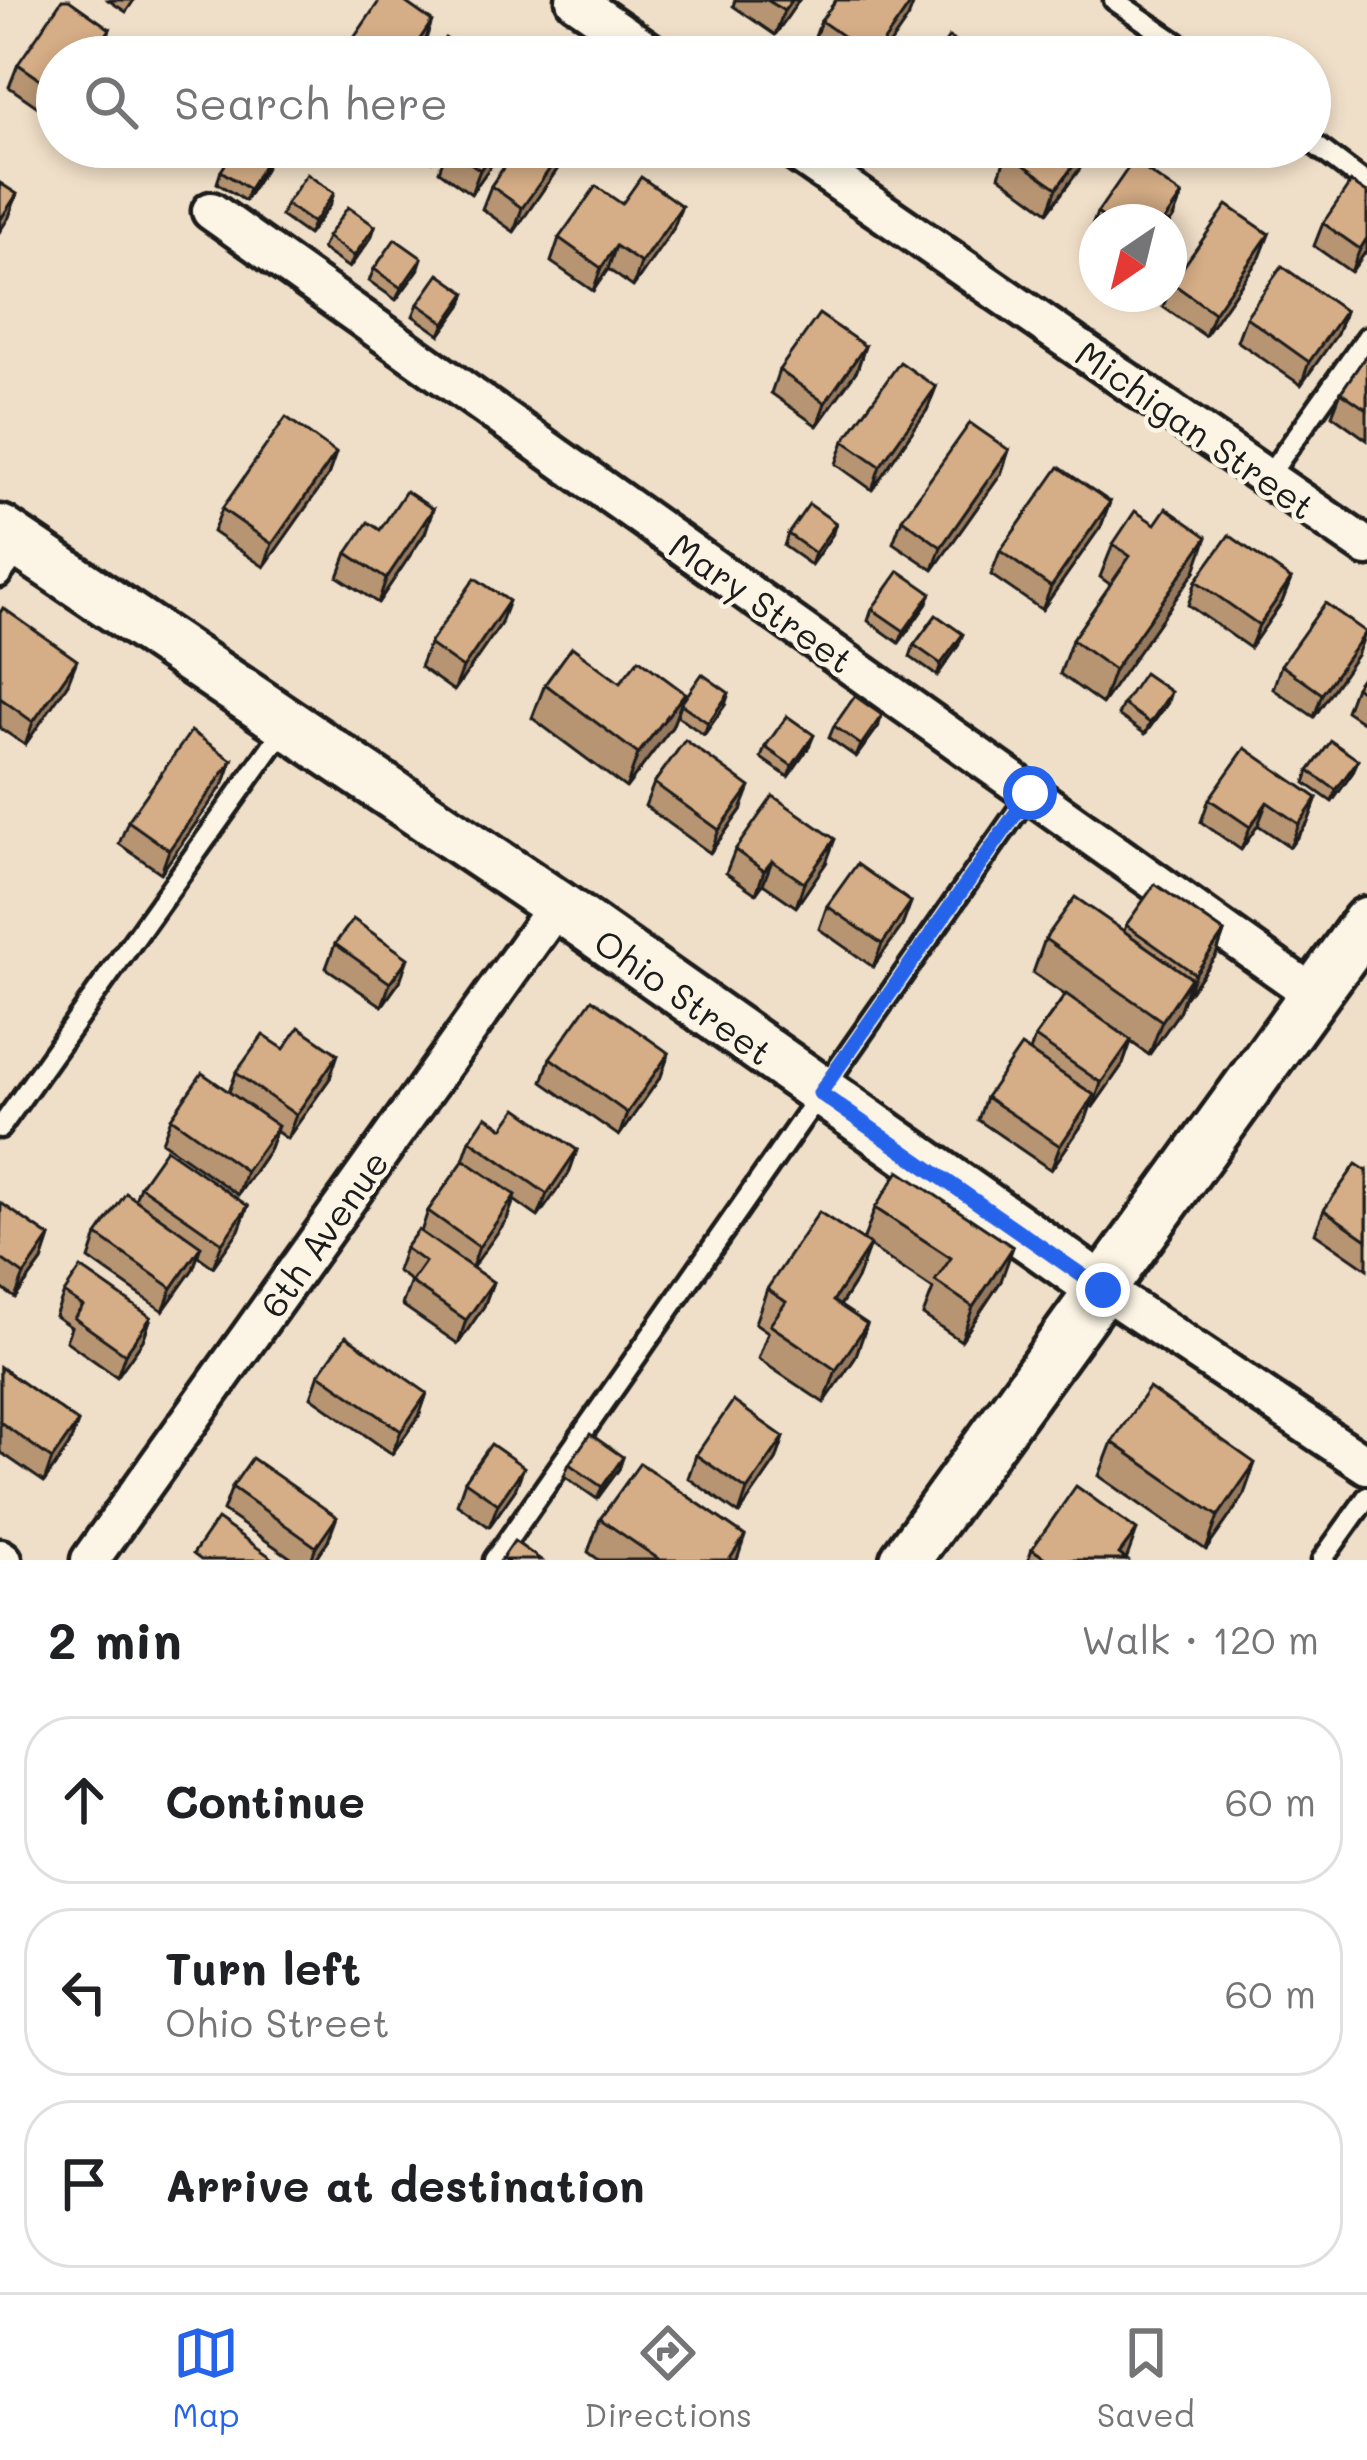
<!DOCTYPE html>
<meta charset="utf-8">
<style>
body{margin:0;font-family:Mali,sans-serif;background:#f6f6f6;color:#202124}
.compass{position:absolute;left:1079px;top:204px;width:108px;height:108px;border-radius:50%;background:#fff;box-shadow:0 6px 18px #0003;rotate:215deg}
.stop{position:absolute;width:36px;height:36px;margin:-27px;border:9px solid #2563eb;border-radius:50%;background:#fff}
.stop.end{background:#2563eb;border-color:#fff;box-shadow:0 3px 12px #0008}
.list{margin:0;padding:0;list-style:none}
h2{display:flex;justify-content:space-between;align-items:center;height:156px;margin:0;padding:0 48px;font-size:51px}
h2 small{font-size:39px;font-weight:400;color:#757577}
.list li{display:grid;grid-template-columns:78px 1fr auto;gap:36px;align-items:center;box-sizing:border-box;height:168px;margin:0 24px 24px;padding:0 24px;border:3px solid #e0e0e0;border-radius:48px}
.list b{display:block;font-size:45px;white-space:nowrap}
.list p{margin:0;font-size:39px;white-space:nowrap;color:#757577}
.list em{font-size:39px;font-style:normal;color:#757577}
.icon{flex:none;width:66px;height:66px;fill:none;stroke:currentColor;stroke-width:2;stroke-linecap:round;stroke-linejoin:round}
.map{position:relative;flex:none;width:1367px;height:1560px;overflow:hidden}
.search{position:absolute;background:#fff;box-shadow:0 6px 18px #0003;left:36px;right:36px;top:36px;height:132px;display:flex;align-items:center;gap:30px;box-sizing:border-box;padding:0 42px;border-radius:66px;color:#757577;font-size:45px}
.sheet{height:732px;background:#fff}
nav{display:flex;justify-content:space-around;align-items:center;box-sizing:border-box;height:168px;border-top:3px solid #e0e0e0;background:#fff;font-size:33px;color:#757577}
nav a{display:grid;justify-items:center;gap:6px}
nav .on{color:#2563eb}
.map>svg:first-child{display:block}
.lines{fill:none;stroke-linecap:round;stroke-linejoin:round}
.lane-casing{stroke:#1c1c1c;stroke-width:27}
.street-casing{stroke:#1c1c1c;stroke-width:45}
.secondary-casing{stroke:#1c1c1c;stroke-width:57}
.lane{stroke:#fcf5e5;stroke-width:18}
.street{stroke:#fcf5e5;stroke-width:36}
.secondary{stroke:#fcf5e5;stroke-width:48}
.wall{fill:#b79573;stroke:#1c1c1c;stroke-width:3}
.shaded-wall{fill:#95795e;stroke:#1c1c1c;stroke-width:3}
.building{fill:#d5ad86;stroke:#1c1c1c;stroke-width:3}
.route{stroke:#2563eb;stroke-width:15}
.labels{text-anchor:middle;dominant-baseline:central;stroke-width:9;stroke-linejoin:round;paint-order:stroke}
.street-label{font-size:36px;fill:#1c1c1c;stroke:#fcf5e5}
</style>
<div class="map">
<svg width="1367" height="1560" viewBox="0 0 1367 1560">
<rect width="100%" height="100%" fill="#f0dfc8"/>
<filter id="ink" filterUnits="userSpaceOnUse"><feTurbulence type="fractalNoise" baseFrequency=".00833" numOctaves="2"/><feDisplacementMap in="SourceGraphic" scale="24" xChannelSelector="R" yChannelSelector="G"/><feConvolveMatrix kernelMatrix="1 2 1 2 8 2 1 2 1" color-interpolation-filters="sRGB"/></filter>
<g filter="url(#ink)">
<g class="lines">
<g class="lane-casing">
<g id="lane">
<path d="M1114,0L1197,57"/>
<path d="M1310,141L1367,184"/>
<path d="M1267,478L1367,337"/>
<path d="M0,577L22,547"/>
<path d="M0,1128L286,726"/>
<path d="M494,1560L1030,793"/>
<path d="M1322,1560L1367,1497"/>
</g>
</g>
<g class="street-casing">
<g id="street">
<path d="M575,0L657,57"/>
<path d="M788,147L1367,547"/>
<path d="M211,211L1313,994"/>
<path d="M1104,1290L1367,1465"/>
<path d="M0,1558L3,1560"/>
<path d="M90,1560L557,905"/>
</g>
</g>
<g class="secondary-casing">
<g id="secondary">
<path d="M0,530L557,905L1104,1290"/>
<path d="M905,1560L1367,922"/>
</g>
</g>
<use href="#lane" class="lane"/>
<use href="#street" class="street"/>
<use href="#secondary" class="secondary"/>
</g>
<g class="wall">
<path d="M108,0H134L126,12Z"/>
<path d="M735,0H799L775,35L733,6Z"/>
<path d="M908,18L881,57H830L812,45L821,21Z"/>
<path d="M110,29L102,52L57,57V116L55,119L9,87L18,64Z"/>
<path d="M412,147H442L432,161Z"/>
<path d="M448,147H504L471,194L439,171Z"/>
<path d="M518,147H569L563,161L514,232L482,209L491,186Z"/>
<path d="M1012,147H1088L1081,167L1048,212L999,176L1007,153Z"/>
<path d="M269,157L265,169L245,201L217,183L221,171Z"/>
<path d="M1367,193V250L1351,272L1314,246L1323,223Z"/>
<path d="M286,204L330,205L308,235L281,216Z"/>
<path d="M622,204L673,229L633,287L608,269L593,291L551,262L559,238Z"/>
<path d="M1097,213L1173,218L1169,224V222H1097V242L1088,236Z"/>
<path d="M375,226L371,238L349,268L322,249L327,237Z"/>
<path d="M1269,234L1260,257L1205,336L1163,307L1172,283Z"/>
<path d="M374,269L418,270L396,300L369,281Z"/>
<path d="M418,304H462L440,335L413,316Z"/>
<path d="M1345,311L1337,334L1301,385L1237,341L1246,317Z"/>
<path d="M865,346L857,370L817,426L771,393L779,370Z"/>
<path d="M1367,354V440L1332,415L1341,392Z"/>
<path d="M936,387L927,410L872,490L836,464L844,441Z"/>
<path d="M1009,450L1001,474L933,570L893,543L902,519Z"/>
<path d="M328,476L264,567L213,532L222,509Z"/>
<path d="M1110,502L1101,526L1042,610L991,575L1000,551Z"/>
<path d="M433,509L425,533L378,603L338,577L347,553L380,530Z"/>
<path d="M788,534L832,535L811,565L784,546Z"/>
<path d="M1113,544L1195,571L1102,704L1060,674L1072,640L1111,585L1100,577Z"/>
<path d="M1291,579L1282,602L1250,648L1188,605L1196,581Z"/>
<path d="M926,605L899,643L868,621L872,609Z"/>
<path d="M0,613L68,683L25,745L0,728Z"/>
<path d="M500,625L454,691L420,667L429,644Z"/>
<path d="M914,645L958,646L937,676L910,657Z"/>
<path d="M1357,655L1314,717L1273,689L1281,665Z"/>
<path d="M1367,670V725L1346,711L1355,687Z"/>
<path d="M620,683L685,693L672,727L626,788L532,718L545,684Z"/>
<path d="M681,704L725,705L704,735L677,716Z"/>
<path d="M1123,704H1167L1145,734L1118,715Z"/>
<path d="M834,726L878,727L856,757L829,738Z"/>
<path d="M765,747H809L788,777L761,758Z"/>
<path d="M232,760L224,783L161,873L119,844L128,821Z"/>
<path d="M1309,771L1353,772L1332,802L1305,783Z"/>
<path d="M654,783L741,810L710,853L645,806Z"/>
<path d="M1317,798L1308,822L1290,847L1258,825L1241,850L1201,822L1209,799Z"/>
<path d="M735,850L826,863L796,907L763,884L756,894L726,873Z"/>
<path d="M911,902L902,926L873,967L819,929L827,906Z"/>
<path d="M1126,925L1224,932L1216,955L1186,997L1185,996L1179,1012L1149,1055L1131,1042L1123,1064L1093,1107L1091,1105L1086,1119L1051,1170L978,1120L986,1097L1030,1052L1035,1037L1065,995L1033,973L1045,939L1124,931Z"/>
<path d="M335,944L400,981L382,1006L326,968Z"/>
<path d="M284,1049L330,1078L287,1139L276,1131L269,1150L238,1195L162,1142L171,1118L229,1092L236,1073Z"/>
<path d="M669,1053L661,1076L619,1136L542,1082L550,1058Z"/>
<path d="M503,1128L577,1150L569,1173L538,1217L514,1200L507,1219L472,1268L493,1282L484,1306L458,1344L402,1305L411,1281L397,1271L405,1248L421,1232L428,1211L462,1163L470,1140Z"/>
<path d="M1367,1171V1269L1315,1233L1324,1210Z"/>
<path d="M140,1186L248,1206L239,1230L213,1267L198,1256L193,1269L163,1311L89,1259L97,1235L135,1200Z"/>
<path d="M0,1205L50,1237L42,1261L15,1298L0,1287Z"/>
<path d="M875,1208L1001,1281L961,1341L923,1315L933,1289L869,1246L857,1279L840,1306L867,1324L855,1358L824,1403L758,1359L768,1332L755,1323L767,1289L863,1241Z"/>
<path d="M64,1293L151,1317L143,1340L117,1377L66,1341L71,1327L55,1316Z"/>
<path d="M0,1367L78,1422L69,1445L44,1482L0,1452Z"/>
<path d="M319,1374L427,1393L419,1416L392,1454L311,1397Z"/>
<path d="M784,1437L776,1460L739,1514L688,1478L696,1455Z"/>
<path d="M1112,1442L1243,1497L1206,1550L1099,1476Z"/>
<path d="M623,1457L619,1469L597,1499L564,1476L569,1464Z"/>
<path d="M465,1481L515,1490L489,1527L457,1504Z"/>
<path d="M232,1487L328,1541L315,1560H294L223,1511Z"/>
<path d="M600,1519L737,1560H599L588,1552Z"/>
<path d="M1032,1549L1126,1559L1127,1560H1028Z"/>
</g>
<g class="shaded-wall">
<path d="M792,0H799L775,35L784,11Z"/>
<path d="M913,0H915L908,18L881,57H873Z"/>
<path d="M432,21L424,45L415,57H408Z"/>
<path d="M110,29L102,52L98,57H91Z"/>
<path d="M496,147H504L471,194L480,170Z"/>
<path d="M565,147H569L563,161L514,232L522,208Z"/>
<path d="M1087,147L1081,167L1048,212L1057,188Z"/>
<path d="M269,157L265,169L245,201L249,189Z"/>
<path d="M334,193L330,205L308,235L313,223Z"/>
<path d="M17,194L9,217L0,231V220Z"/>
<path d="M1182,195L1173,218L1169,224V222H1163Z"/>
<path d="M682,206L673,229L633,287L641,263Z"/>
<path d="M375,226L371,238L349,268L354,256Z"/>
<path d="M1269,234L1260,257L1205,336L1214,313Z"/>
<path d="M1367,238V250L1351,272L1360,249Z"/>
<path d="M616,246L608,269L593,291L601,268Z"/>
<path d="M422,258L418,270L396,300L401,288Z"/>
<path d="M466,293L462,304L440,335L445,323Z"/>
<path d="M1345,311L1337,334L1301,385L1309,362Z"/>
<path d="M865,346L857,370L817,426L825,403Z"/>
<path d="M936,387L927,410L872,490L880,466Z"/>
<path d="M1009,450L1001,474L933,570L941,547Z"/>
<path d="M336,453L328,476L264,567L272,544Z"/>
<path d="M1110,502L1101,526L1042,610L1051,587Z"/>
<path d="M433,509L425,533L378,603L386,579Z"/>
<path d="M836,523L832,535L811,565L815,553Z"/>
<path d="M1207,537L1195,571L1102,704L1114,670Z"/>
<path d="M1291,579L1282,602L1250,648L1259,625Z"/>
<path d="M931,593L926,605L899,643L904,631Z"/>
<path d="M509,601L500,625L454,691L463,668Z"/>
<path d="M1366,632L1357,655L1314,717L1322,694Z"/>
<path d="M963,634L958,646L937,676L941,664Z"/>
<path d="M77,660L68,683L25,745L33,722Z"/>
<path d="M1171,692L1167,704L1145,734L1150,723Z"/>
<path d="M685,693L672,727L626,788L638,754Z"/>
<path d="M729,693L725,705L704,735L708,723Z"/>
<path d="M882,715L878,727L856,757L861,745Z"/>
<path d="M814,735L809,747L788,777L792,766Z"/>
<path d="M232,760L224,783L161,873L169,850Z"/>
<path d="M1358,760L1353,772L1332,802L1336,790Z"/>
<path d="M750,787L741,810L710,853L719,830Z"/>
<path d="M1317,798L1308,822L1290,847L1299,824Z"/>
<path d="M1267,802L1258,825L1241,850L1250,827Z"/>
<path d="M835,839L826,863L796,907L804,883Z"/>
<path d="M772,861L763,884L756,894L764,871Z"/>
<path d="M911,902L902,926L873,967L882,944Z"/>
<path d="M1224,932L1216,955L1186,997L1195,974Z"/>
<path d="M408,958L400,981L382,1006L390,983Z"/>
<path d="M1191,978L1179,1012L1149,1055L1162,1021Z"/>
<path d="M1131,1040L1123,1064L1093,1107L1101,1083Z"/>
<path d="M669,1053L661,1076L619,1136L627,1113Z"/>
<path d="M338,1054L330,1078L287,1139L296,1115Z"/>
<path d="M1094,1095L1086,1119L1051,1170L1060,1146Z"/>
<path d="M278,1126L269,1150L238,1195L246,1171Z"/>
<path d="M577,1150L569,1173L538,1217L547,1194Z"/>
<path d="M515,1195L507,1219L471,1270L479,1247Z"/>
<path d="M248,1206L239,1230L213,1267L222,1243Z"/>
<path d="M50,1237L42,1261L15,1298L24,1275Z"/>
<path d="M870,1245L857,1279L821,1335L833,1301Z"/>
<path d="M201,1246L193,1269L163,1311L172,1288Z"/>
<path d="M1013,1247L1001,1281L961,1341L973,1307Z"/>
<path d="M493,1282L484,1306L458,1344L466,1320Z"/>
<path d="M151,1317L143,1340L117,1377L125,1354Z"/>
<path d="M867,1324L855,1358L824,1403L836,1370Z"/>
<path d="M427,1393L419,1416L392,1454L401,1431Z"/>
<path d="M78,1422L69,1445L44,1482L52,1459Z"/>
<path d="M784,1437L776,1460L739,1514L747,1490Z"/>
<path d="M623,1457L619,1469L597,1499L602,1487Z"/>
<path d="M1255,1463L1243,1497L1206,1550L1218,1516Z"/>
<path d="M524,1467L515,1490L489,1527L498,1504Z"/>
<path d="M337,1517L328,1541L315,1560H311L316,1547Z"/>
<path d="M1137,1530L1126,1560L1119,1554Z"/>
<path d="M745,1536L737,1560H729Z"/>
</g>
<g class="building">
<path d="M62,0H69L110,29L91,57H57V91L18,64Z"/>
<path d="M380,0H402L432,21L408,57H354L345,51Z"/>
<path d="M767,0H792L784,11Z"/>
<path d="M836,0H913L873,57L821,21Z"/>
<path d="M949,37L976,57H935Z"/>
<path d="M445,38L472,57H432Z"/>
<path d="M236,147H253L269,157L249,189L221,171Z"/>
<path d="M448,147H496L480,170Z"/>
<path d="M518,147H565L522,208L491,186Z"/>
<path d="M1012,147H1087L1057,188L1007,153Z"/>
<path d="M1133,161L1182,195L1163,222H1110L1097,213Z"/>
<path d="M307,174L334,193L313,223L286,204Z"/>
<path d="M641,177L682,206L641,263L616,246L601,268L559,238L596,186L622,204Z"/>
<path d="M1351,182L1367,193V238L1360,249L1323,223Z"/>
<path d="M0,183L17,194L0,220Z"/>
<path d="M1227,205L1269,234L1214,313L1172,283Z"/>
<path d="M348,207L375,226L354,256L327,237Z"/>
<path d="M395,239L422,258L401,288L374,269Z"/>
<path d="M1282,266L1345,311L1309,362L1246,317Z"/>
<path d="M439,274L466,293L445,323L418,304Z"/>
<path d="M819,314L865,346L825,403L779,370Z"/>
<path d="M1367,354V410L1341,392Z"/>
<path d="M900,362L936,387L880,466L844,441Z"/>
<path d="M286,417L336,453L272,544L222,509Z"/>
<path d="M970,423L1009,450L941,547L902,519Z"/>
<path d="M1059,467L1110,502L1051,587L1000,551Z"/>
<path d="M406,491L433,509L386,579L347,553L368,522L380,530Z"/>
<path d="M809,504L836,523L815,553L788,534Z"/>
<path d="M1166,508L1207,537L1114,670L1072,640L1130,556L1113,544L1135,511L1155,524Z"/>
<path d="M1229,535L1291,579L1259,625L1196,581Z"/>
<path d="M899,571L931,593L904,631L872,609Z"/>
<path d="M475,578L509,601L463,668L429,644Z"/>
<path d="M1325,603L1366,632L1322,694L1281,665Z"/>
<path d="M3,608L77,660L33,722L0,698V613Z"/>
<path d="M936,615L963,634L941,664L914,645Z"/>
<path d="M572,647L620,683L639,659L685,693L638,754L545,684Z"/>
<path d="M1367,670V696L1355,687Z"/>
<path d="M1144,673L1171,692L1150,723L1123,704Z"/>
<path d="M702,674L729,693L708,723L681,704Z"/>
<path d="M855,696L882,715L861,745L834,726Z"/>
<path d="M787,716L814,735L792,766L765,747Z"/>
<path d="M191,731L232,760L169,850L128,821Z"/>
<path d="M685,740L750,787L719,830L654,783Z"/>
<path d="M1331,741L1358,760L1336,790L1309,771Z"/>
<path d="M1245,748L1317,798L1299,824L1267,802L1250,827L1209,799Z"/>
<path d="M773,796L835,839L804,883L772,861L764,871L735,850Z"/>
<path d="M857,864L911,902L882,944L827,906Z"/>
<path d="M1155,884L1224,932L1195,974L1126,925Z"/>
<path d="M1075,897L1191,978L1162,1021L1045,939Z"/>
<path d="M353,919L408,958L390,983L335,944Z"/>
<path d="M1066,994L1131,1040L1101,1083L1035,1037Z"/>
<path d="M592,999L669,1053L627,1113L550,1058Z"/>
<path d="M299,1027L338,1054L296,1115L236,1073L263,1035L284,1049Z"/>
<path d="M1021,1046L1094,1095L1060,1146L986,1097Z"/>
<path d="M202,1073L278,1126L246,1171L171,1118Z"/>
<path d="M517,1108L577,1150L547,1194L470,1140L486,1116L503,1128Z"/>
<path d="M166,1149L248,1206L222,1243L140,1186Z"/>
<path d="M464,1160L515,1195L479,1247L428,1211Z"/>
<path d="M1356,1164L1367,1171V1240L1324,1210Z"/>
<path d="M899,1171L1013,1247L973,1307L935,1281L951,1258L875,1208Z"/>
<path d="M126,1193L201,1246L172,1288L97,1235Z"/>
<path d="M1,1203L50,1237L24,1275L0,1258Z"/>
<path d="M819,1212L870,1245L833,1301L867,1324L836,1370L770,1325L786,1302L767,1289Z"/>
<path d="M418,1230L493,1282L466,1320L411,1282L425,1262L405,1248Z"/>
<path d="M81,1268L151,1317L125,1354L74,1318L83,1306L64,1293Z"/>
<path d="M346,1336L427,1393L401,1431L319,1374Z"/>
<path d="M0,1367L78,1422L52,1459L0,1422Z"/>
<path d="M1149,1388L1255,1463L1218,1516L1112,1442Z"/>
<path d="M733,1401L784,1437L747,1490L696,1455Z"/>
<path d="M590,1434L623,1457L602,1487L569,1464Z"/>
<path d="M491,1444L524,1467L498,1504L465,1481Z"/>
<path d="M252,1458L337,1517L316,1547L232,1487Z"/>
<path d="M640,1463L745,1536L729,1560H660L600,1519Z"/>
<path d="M1076,1486L1137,1530L1119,1554L1127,1560H1048L1032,1549Z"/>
<path d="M217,1519L275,1560H201L193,1554Z"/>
<path d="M514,1541L541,1560H501Z"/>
</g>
</g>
<g class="lines" filter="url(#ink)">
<path class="route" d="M1030,793L820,1093L1103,1290"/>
</g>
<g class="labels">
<g class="street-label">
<text transform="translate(1196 429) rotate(35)">Michigan Street</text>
<text transform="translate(762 602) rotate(35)">Mary Street</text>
<text transform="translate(684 996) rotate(35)">Ohio Street</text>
<text transform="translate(323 1233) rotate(-55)">6th Avenue</text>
</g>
</g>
</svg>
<svg class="compass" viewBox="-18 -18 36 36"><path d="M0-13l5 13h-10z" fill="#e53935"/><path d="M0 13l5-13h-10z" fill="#757577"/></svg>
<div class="stop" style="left:1030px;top:793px"></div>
<div class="stop end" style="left:1103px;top:1290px"></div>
<div class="search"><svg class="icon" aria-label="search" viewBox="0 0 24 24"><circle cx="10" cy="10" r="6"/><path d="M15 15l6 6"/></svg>Search here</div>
</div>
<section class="sheet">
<h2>2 min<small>Walk · 120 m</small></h2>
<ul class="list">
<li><svg class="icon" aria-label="ahead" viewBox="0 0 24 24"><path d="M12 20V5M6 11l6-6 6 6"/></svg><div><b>Continue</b></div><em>60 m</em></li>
<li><svg class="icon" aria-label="left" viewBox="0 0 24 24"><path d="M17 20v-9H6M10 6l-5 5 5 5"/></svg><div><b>Turn left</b><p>Ohio Street</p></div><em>60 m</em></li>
<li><svg class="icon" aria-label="arrive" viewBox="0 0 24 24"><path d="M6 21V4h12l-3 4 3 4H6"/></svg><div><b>Arrive at destination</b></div></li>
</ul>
</section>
<nav>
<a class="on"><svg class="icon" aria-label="map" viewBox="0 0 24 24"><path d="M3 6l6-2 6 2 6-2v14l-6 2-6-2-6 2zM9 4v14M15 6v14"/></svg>Map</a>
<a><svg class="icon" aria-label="directions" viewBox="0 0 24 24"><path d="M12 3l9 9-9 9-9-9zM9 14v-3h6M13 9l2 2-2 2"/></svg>Directions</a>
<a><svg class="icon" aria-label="saved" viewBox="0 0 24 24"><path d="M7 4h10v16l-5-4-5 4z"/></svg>Saved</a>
</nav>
